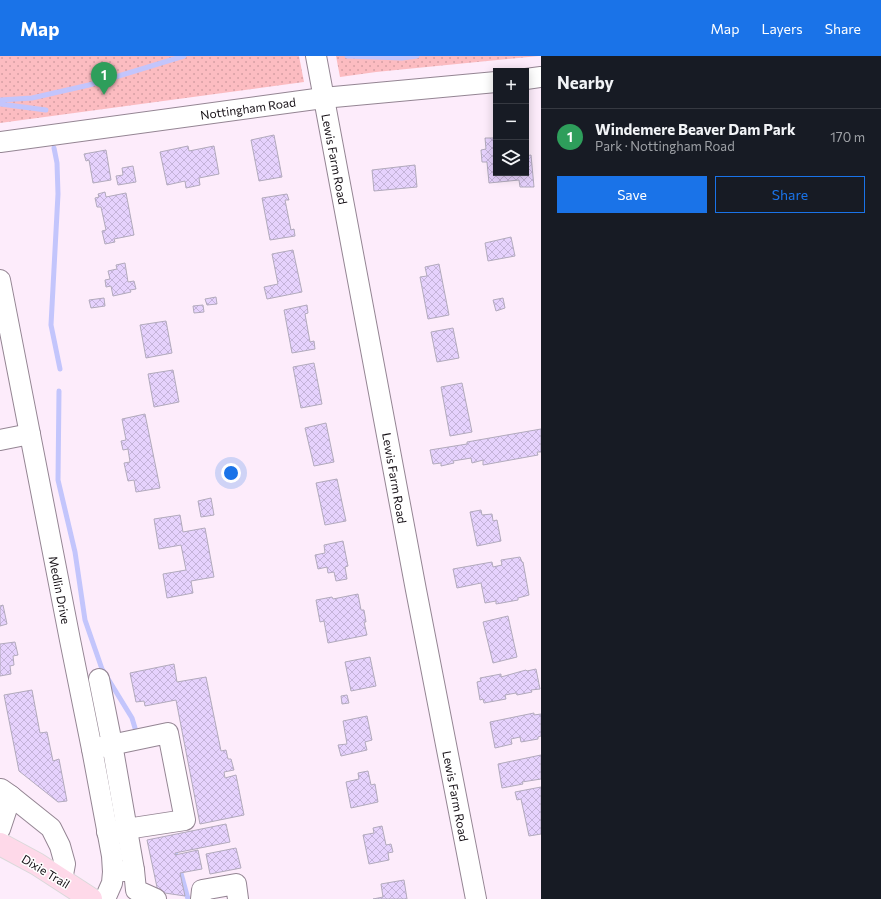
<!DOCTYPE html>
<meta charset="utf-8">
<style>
body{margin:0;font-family:Commissioner,sans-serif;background:#242831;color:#f1f3f6}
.controls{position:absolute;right:12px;top:12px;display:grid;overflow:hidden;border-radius:0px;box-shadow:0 2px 10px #0003}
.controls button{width:36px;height:36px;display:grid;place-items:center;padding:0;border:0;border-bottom:1px solid #363941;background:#171b24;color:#f1f3f6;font:20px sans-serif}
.you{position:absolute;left:231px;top:417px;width:14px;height:14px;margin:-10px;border:3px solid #fff;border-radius:50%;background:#1a73e8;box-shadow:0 0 0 6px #1a73e833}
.badge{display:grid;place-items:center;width:26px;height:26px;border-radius:50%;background:#1a73e8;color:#fff;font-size:13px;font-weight:700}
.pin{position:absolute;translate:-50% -33px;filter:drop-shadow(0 1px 2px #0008)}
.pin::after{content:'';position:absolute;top:21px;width:14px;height:12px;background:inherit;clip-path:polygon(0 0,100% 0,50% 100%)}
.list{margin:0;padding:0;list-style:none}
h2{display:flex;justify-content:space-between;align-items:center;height:52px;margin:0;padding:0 16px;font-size:17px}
h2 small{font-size:13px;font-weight:400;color:#9ea1a6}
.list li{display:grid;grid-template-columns:26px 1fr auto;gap:12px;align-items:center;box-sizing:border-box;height:56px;padding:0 16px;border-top:1px solid #363941}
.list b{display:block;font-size:15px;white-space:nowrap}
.list p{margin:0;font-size:13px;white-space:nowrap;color:#9ea1a6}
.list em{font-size:13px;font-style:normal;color:#9ea1a6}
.actions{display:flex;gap:8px;padding:12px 16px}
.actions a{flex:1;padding:9px 0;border:1px solid #1a73e8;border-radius:0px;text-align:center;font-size:14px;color:#1a73e8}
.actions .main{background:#1a73e8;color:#fff}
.icon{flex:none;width:22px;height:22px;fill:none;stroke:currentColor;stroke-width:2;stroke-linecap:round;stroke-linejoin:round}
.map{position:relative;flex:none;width:541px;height:843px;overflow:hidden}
header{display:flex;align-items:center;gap:24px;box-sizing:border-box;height:56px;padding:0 20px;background:#1a73e8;color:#fff}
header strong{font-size:19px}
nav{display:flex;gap:22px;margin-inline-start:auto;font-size:14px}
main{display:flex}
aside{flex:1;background:#171b24}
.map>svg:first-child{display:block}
.park{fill:url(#park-dots)}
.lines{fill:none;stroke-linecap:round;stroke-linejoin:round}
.stream{stroke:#c3c5fc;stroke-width:5}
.building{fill:url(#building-cross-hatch);stroke:#b2aabc}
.minor-casing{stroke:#948593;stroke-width:22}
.major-casing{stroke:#dad9da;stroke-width:24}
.minor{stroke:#fff;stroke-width:20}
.major{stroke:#fed9e9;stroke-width:22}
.labels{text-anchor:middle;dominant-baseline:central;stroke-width:3;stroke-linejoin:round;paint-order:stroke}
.street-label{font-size:12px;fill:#150f15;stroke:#fff}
</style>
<header>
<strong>Map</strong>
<nav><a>Map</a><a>Layers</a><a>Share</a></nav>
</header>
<main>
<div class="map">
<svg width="541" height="843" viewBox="0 0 541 843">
<defs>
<pattern id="park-dots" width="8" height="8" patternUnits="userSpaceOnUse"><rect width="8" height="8" fill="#fcbcc1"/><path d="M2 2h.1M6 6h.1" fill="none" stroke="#d7a0a5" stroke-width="1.8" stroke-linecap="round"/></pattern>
<pattern id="building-cross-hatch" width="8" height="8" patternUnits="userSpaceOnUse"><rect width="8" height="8" fill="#e6d2fd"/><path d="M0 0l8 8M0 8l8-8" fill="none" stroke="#c4b3d8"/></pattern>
</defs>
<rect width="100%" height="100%" fill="#fdecfb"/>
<g class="park">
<path d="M0,0H299L304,26L0,67Z"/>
<path d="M336,0H539L376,16L340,21Z"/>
</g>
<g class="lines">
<g class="stream">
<path d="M347,0L402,2L417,0"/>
<path d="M0,44L32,42L89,29L184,0"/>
<path d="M0,48L46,54"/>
<path d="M54,92L57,107L58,138L51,269L60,313"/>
<path d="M59,335L58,424L75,496L85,564L102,613L132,662L135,672"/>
<path d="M174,792L188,843"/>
</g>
</g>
<g class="building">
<path d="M274,79L282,121L259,125L251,84Z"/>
<path d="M485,82H496V117H526V100L531,99L534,131H520L519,124L489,127L487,106H482L481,94L486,93Z"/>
<path d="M188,90L189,95L214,90L219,118L199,122L200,129L186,132L185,125L167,129L160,96Z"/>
<path d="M106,94L111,124L93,127L89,104L86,105L84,98Z"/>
<path d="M415,109L417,131L374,135L372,114Z"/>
<path d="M133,110L136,126L118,129L116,120L123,119L122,112Z"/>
<path d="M105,136L106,141L126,137L134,179L114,183L115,186L105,188L102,175L106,174L101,151H97L95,142L99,141L98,138Z"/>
<path d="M287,138L289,144H285L291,174L294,173L295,180L270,184L262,142Z"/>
<path d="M511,181L515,200L488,205L485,187Z"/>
<path d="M293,194L302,236L267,243L264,231L278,228L272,198Z"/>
<path d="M125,207L128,226L134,225L136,233L130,234L131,236L113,240L111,230L106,231L105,224L110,223L108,215L117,213L116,209Z"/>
<path d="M439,208L449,259L428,263L420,221L427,220L425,211Z"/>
<path d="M216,241L217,248L207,249L205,243Z"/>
<path d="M104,242L105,250L91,252L89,244Z"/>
<path d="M503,242L505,252L496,255L493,244Z"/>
<path d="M203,249L204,256L194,257L193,250Z"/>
<path d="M307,249L308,257L305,258L310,286L314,285L315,293L292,297L284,254Z"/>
<path d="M166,265L172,297L146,302L140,269Z"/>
<path d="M453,272L459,302L437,306L431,276Z"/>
<path d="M314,307L322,348L301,352L293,311Z"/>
<path d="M173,314L179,346L154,351L148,318Z"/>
<path d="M462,327L472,376L450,380L441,331Z"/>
<path d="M145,358L160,432L136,436L134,424L128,425L124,407L130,406L128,393L123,394L121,385L126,384L122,363Z"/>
<path d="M326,367L334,406L314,410L305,372Z"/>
<path d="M541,373V396H537L538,399L483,409V404L472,407L471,402L453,405L454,407L441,410V407L433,408L430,394L467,388V386Z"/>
<path d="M337,423L346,465L325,469L316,427Z"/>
<path d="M211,442L214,459L201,461L198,445Z"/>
<path d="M481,454L482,459L492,458L493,465L497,464L501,485L477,490L470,456Z"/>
<path d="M180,459L183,476L205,472L214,521L191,525L193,537L167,542L163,518L186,514L181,489L159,493L154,463Z"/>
<path d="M343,485L348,510L345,511L347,523L336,525L334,516L328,517L327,511L318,513L315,499L325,497L324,489Z"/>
<path d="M520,501L522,506H523L529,539L518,542V544L496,548V545L485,547L481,527L457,532L453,513L492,506L493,511L502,509L501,504Z"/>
<path d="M358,538L361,554H364L366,566H364L367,579L328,587L324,565L320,566L316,544L332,541L333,543Z"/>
<path d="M3,549L7,568L0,570V550Z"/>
<path d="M508,560L517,601L493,607L483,566Z"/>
<path d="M15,586L18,599L13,600L14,609L10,610L11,618L0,620V588Z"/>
<path d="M370,601L376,630L351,635L345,606Z"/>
<path d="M174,608L177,626L206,621L221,695L226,694L228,703H231L234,714L224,716L225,722L236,719L244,759L200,768L176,644L145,650L144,645L136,646L130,617Z"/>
<path d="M536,613L540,633L531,634L532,636L517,639L516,637L505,639L506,643L484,647L483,643L480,644L477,626L481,625L480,622L501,618V621L526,614L527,615Z"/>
<path d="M32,634L40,677L47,676L53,705L59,703L67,745L58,746L19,715L4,639Z"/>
<path d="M347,639L349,647L342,648L341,640Z"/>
<path d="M534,657V659L541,658V680L538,681V683L521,686L520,681L511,683L512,688L495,692L490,666Z"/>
<path d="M367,660L372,684L365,686L367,694L341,700L338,689L347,688L343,665Z"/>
<path d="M541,699V723L522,726L523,728L502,732L498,708Z"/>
<path d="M368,715L371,729L375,728L378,746L351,752L346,726L359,723L358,717Z"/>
<path d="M541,731V778L529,780L521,743L517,744L515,736Z"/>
<path d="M226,768L230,786L175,797V799L198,794L202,813L180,817L185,840L158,836L147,784Z"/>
<path d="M382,770L386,789L391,788L393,796L388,797L389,804L369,808L363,779L374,777L373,772Z"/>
<path d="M236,792L241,812L210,818L206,798Z"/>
<path d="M404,824L407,843H373L383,841L381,828Z"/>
</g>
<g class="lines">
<g class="minor-casing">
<g id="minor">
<path d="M316,0L416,534L476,843"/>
<path d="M526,23L541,21"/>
<path d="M0,86L323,42L496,26"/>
<path d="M0,224L70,584L92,693L112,800L113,816L112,827L105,843"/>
<path d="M0,384L30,378"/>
<path d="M99,623L112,688L134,814L113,816"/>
<path d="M92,693L168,677L185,764L107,776"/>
<path d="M11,740L51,772L60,790L65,808L62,824"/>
<path d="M0,773L11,740L1,733"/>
<path d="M134,814L136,834L156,843"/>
<path d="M201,843L202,834L236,828L238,843"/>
</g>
</g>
<g class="major-casing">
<path id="major" d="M0,788L37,808L91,843"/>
</g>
<use href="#minor" class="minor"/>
<use href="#major" class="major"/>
</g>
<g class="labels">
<g class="street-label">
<text transform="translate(248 52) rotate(-8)">Nottingham Road</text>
<text transform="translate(335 103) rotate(79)">Lewis Farm Road</text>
<text transform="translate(395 422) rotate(80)">Lewis Farm Road</text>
<text transform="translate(60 534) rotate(79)">Medlin Drive</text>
<text transform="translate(456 740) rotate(79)">Lewis Farm Road</text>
<text transform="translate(46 815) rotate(31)">Dixie Trail</text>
</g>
</g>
</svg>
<div class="controls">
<button>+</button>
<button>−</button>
<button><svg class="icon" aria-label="layers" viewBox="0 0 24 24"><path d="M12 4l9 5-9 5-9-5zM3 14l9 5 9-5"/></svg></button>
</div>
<div class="you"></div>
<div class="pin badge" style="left:104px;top:39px;background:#2e9e5b">1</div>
</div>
<aside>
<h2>Nearby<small></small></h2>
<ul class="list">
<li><span class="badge" style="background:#2e9e5b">1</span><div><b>Windemere Beaver Dam Park</b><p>Park · Nottingham Road</p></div><em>170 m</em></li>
</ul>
<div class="actions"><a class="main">Save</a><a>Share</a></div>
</aside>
</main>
